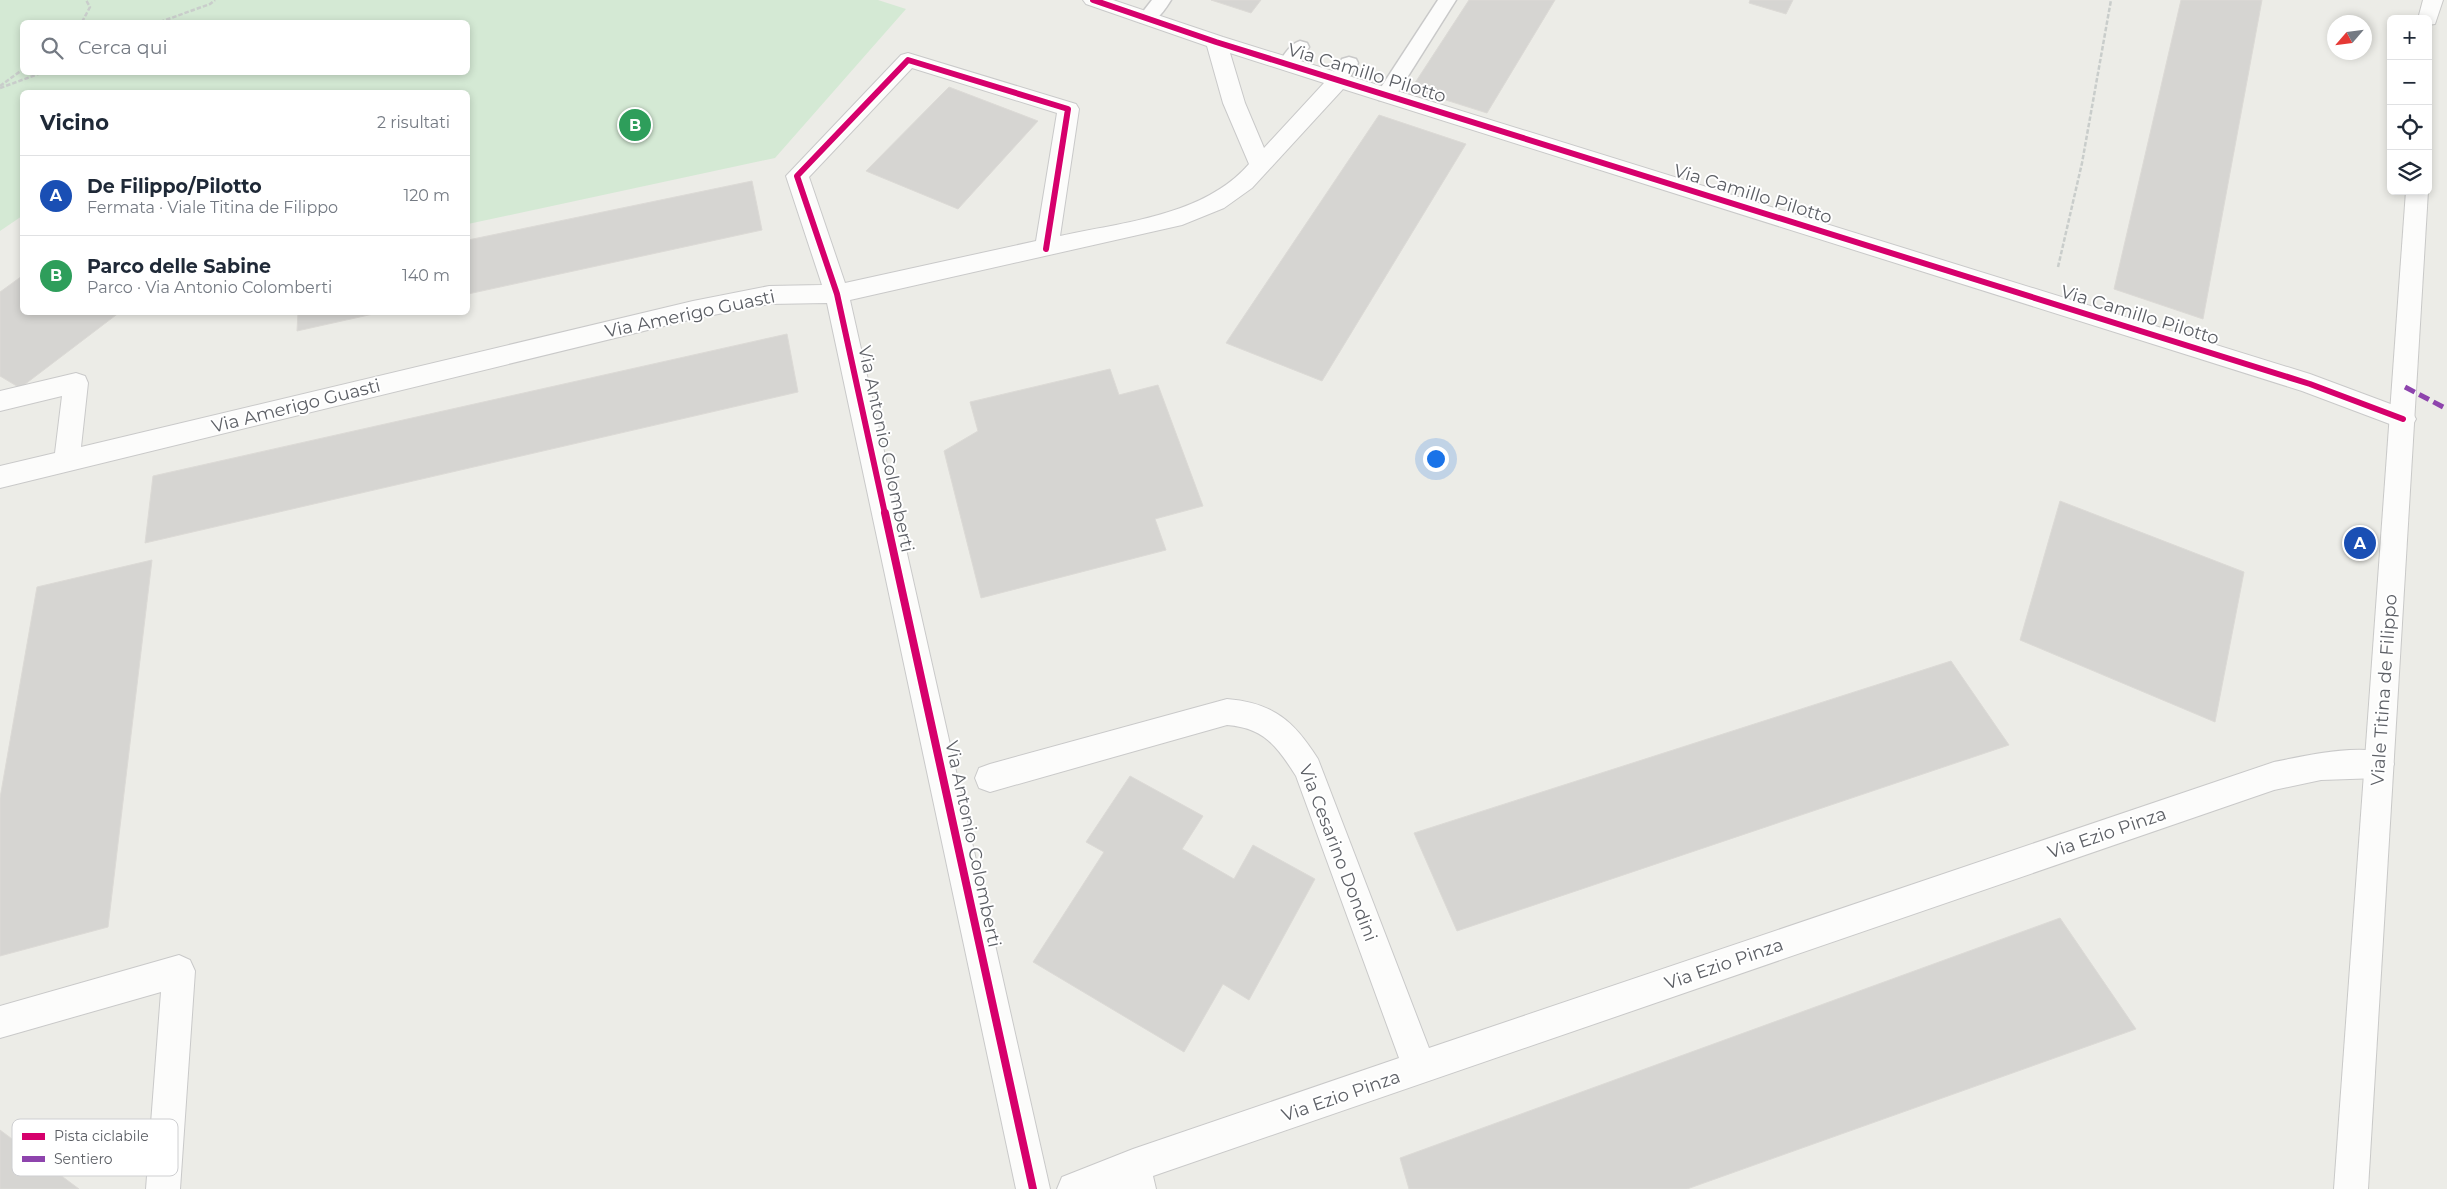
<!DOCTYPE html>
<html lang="it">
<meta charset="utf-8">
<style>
body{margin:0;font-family:Montserrat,sans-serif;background:#f6f6f7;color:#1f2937}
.controls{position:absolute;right:15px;top:15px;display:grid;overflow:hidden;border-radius:8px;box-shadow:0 2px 8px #0003}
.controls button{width:45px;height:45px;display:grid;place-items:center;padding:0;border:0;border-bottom:1px solid #e0e1e3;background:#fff;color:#1f2937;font:25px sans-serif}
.compass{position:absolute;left:2327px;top:15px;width:45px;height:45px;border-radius:50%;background:#fff;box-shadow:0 2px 8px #0003;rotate:242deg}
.you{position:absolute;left:1435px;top:458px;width:18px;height:18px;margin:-12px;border:4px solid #fff;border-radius:50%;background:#1a73e8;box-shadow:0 0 0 8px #1a73e833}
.badge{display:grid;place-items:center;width:32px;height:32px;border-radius:50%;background:#8e9092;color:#fff;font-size:16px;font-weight:700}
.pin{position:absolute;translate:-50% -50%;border:2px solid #fff;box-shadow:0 1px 5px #0006}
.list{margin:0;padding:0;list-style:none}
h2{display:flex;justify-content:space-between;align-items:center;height:65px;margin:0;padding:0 20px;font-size:21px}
h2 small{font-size:16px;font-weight:400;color:#747a83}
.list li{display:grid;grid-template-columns:32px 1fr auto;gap:15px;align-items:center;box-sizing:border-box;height:80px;padding:0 20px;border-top:1px solid #e0e1e3}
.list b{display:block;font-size:19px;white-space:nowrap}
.list p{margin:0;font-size:16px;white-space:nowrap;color:#747a83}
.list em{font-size:16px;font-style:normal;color:#747a83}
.icon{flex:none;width:28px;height:28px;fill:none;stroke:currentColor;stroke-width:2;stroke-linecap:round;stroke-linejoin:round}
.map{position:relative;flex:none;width:2447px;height:1189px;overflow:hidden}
.search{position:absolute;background:#fff;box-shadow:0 2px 8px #0003;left:20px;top:20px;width:450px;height:55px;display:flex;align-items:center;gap:12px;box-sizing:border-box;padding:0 18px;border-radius:8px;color:#747a83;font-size:19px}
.panel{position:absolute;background:#fff;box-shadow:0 2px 8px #0003;left:20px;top:90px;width:450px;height:225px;border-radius:8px}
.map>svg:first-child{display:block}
.green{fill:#d4e9d4;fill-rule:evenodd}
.building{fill:#d6d5d2;stroke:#dcdad6}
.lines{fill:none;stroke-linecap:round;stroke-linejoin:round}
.lane-casing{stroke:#c9c9c9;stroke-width:3}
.street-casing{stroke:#c9c9c9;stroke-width:2}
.secondary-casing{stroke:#c9c9c8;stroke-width:2}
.path{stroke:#c9cdcb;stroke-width:2.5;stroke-dasharray:4.5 2;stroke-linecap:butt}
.lane{fill:#fcfcfb;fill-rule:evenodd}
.street{fill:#fcfcfb;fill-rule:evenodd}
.secondary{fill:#fcfcfb;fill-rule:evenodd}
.quiet{stroke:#8e44ad;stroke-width:5;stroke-dasharray:11 5;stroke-linecap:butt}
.cycleway-far1-casing{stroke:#fff;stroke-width:9}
.cycleway-casing{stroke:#fff;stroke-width:11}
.cycleway-far1{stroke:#d6006c;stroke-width:6}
.cycleway{stroke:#d6006c;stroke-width:8}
.labels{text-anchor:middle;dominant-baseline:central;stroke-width:4;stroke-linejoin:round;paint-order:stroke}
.street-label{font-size:18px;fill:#5c5f65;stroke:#fff}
.key{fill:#fff;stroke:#cecfd1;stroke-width:1}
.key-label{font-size:14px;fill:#5c5f65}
</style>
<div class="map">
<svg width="2447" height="1189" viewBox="0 0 2447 1189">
<rect width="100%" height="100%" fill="#ecece7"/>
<path class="green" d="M0,0H878L906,9L775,158L468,224V92H22V216L0,231ZM22,22H468V72H22Z"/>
<g class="building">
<path d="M1211,0H1261L1251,13Z"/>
<path d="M1469,0H1555L1487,113L1411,89Z"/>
<path d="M1750,0H1793L1786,14L1749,3Z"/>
<path d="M2181,0H2262L2203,319L2114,289Z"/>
<path d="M949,87L1038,121L958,209L866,171Z"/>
<path d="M1379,115L1466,144L1322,381L1226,343Z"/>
<path d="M752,181L762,230L468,294V240Z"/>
<path d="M22,276V312H120L20,388L0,376V292Z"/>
<path d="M298,312H382L297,331Z"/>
<path d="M787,334L798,392L145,543L153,476Z"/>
<path d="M1110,369L1119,395L1158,385L1203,506L1155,519L1166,550L981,598L944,451L978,431L970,402Z"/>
<path d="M2060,501L2244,572L2215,722L2020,640Z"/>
<path d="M152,560L108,927L0,956V798L37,587Z"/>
<path d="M1951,661L2009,745L1457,931L1414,833Z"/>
<path d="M1130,776L1203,816L1182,849L1234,879L1253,845L1315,879L1249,1000L1223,984L1184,1052L1033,962L1104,852L1086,842Z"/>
<path d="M2060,918L2136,1029L1687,1189H1409L1400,1158Z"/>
<path d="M0,1130L79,1189H0Z"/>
</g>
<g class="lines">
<g class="lane-casing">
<g id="lane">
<path d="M1152,0H1171C1164,11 1155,26 1140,22L1138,18Z"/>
<path d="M1438,0H1456L1393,100L1386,101L1379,100L1376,95Z"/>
<path d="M1300,41L1307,43L1309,47C1302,59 1297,73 1281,68L1278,64C1284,55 1290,44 1300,41Z"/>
<path d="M1349,57L1356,59L1358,63L1346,84L1339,86L1332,84L1329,80L1342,59Z"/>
</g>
</g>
<g class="street-casing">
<g id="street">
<path d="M1083,0H1113L1223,37L2310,374L2412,412L2416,419L2412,426L2403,429L2302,391L1343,89L1252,188L1224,208L1182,225L850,300L1050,1189H1016L827,303L769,304L693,319L0,488V466L55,453L62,396L0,411V391L76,373L85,376L88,383L81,447L693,301L769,286L822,285L786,176L901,55L908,53L1076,104L1079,109L1060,236C1123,222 1204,216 1249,164L1223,103L1207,46L1086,4ZM1230,53L1324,83L1264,148L1245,103ZM912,68L1057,113L1036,241L845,283L809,177Z"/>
<path d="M1227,699C1274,703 1294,721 1318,759L1429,1048L2274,762C2305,756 2359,743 2389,754L2394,764L2389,774L2379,778L2321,780L2274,790L1153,1176L1156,1189H1057L1062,1177L1133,1149L1399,1058L1296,776C1277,746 1264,728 1227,725L990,792L979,788L975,778L979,768L990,764Z"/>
<path d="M179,955L190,960L195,971L180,1189H146L161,992L0,1038V1006Z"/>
</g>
</g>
<g class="secondary-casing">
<g id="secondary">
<path d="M2423,0H2443L2435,24L2428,25V19H2418Z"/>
<path d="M2406,191H2428L2368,1189H2334Z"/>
</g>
</g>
<g class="path">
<path d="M82,22L90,7L86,0"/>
<path d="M160,22L210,4L215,0"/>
<path d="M0,86L22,70"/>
<path d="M0,88L44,72"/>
<path d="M2058,267L2082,163L2111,0"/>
</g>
<use href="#lane" class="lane"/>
<use href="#street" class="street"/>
<use href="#secondary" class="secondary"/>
<path class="quiet" d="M2405,387L2447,409"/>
<g class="cycleway-far1-casing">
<g id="cycleway-far1">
<path d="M1093,0L1216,42L2310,384L2403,419"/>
<path d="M885,514L837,294L797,176L908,60L1068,109L1046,249"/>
</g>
</g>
<g class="cycleway-casing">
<path id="cycleway" d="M885,513L1033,1189"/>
</g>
<use href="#cycleway-far1" class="cycleway-far1"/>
<use href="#cycleway" class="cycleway"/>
</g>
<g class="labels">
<g class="street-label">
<text transform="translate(1367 73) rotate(17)">Via Camillo Pilotto</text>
<text transform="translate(1753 194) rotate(17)">Via Camillo Pilotto</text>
<text transform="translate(690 314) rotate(-12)">Via Amerigo Guasti</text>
<text transform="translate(2140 315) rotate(17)">Via Camillo Pilotto</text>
<text transform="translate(296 406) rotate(-14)">Via Amerigo Guasti</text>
<text transform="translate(886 449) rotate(78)">Via Antonio Colomberti</text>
<text transform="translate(2384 690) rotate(-86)">Viale Titina de Filippo</text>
<text transform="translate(2107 833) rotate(-19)">Via Ezio Pinza</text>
<text transform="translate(973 844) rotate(78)">Via Antonio Colomberti</text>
<text transform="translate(1338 853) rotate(69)">Via Cesarino Dondini</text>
<text transform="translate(1724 964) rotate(-19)">Via Ezio Pinza</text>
<text transform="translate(1341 1096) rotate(-19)">Via Ezio Pinza</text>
</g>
</g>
<rect x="12" y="1119" width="166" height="57" rx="8" class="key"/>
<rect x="22" y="1133" width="23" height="7" fill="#d6006c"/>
<rect x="22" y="1156" width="23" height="6" fill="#8e44ad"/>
<g class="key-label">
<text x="54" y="1141">Pista ciclabile</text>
<text x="54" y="1164">Sentiero</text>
</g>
</svg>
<div class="controls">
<button>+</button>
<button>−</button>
<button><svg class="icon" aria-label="locate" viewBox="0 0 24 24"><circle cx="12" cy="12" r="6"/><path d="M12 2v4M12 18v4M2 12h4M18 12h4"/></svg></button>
<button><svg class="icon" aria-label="layers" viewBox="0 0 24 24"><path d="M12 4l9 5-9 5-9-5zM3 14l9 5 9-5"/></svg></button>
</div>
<svg class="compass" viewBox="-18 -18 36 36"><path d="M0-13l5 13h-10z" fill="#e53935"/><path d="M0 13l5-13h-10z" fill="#747a83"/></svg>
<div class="you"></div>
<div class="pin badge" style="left:2360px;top:543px;background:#1a4fb4">A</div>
<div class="pin badge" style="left:635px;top:125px;background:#2e9e5b">B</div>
<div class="search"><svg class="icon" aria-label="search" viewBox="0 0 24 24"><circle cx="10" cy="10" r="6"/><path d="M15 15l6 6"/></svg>Cerca qui</div>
<section class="panel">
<h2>Vicino<small>2 risultati</small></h2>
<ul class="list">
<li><span class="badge" style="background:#1a4fb4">A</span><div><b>De Filippo/Pilotto</b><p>Fermata · Viale Titina de Filippo</p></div><em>120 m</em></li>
<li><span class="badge" style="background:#2e9e5b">B</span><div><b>Parco delle Sabine</b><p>Parco · Via Antonio Colomberti</p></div><em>140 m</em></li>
</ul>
</section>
</div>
